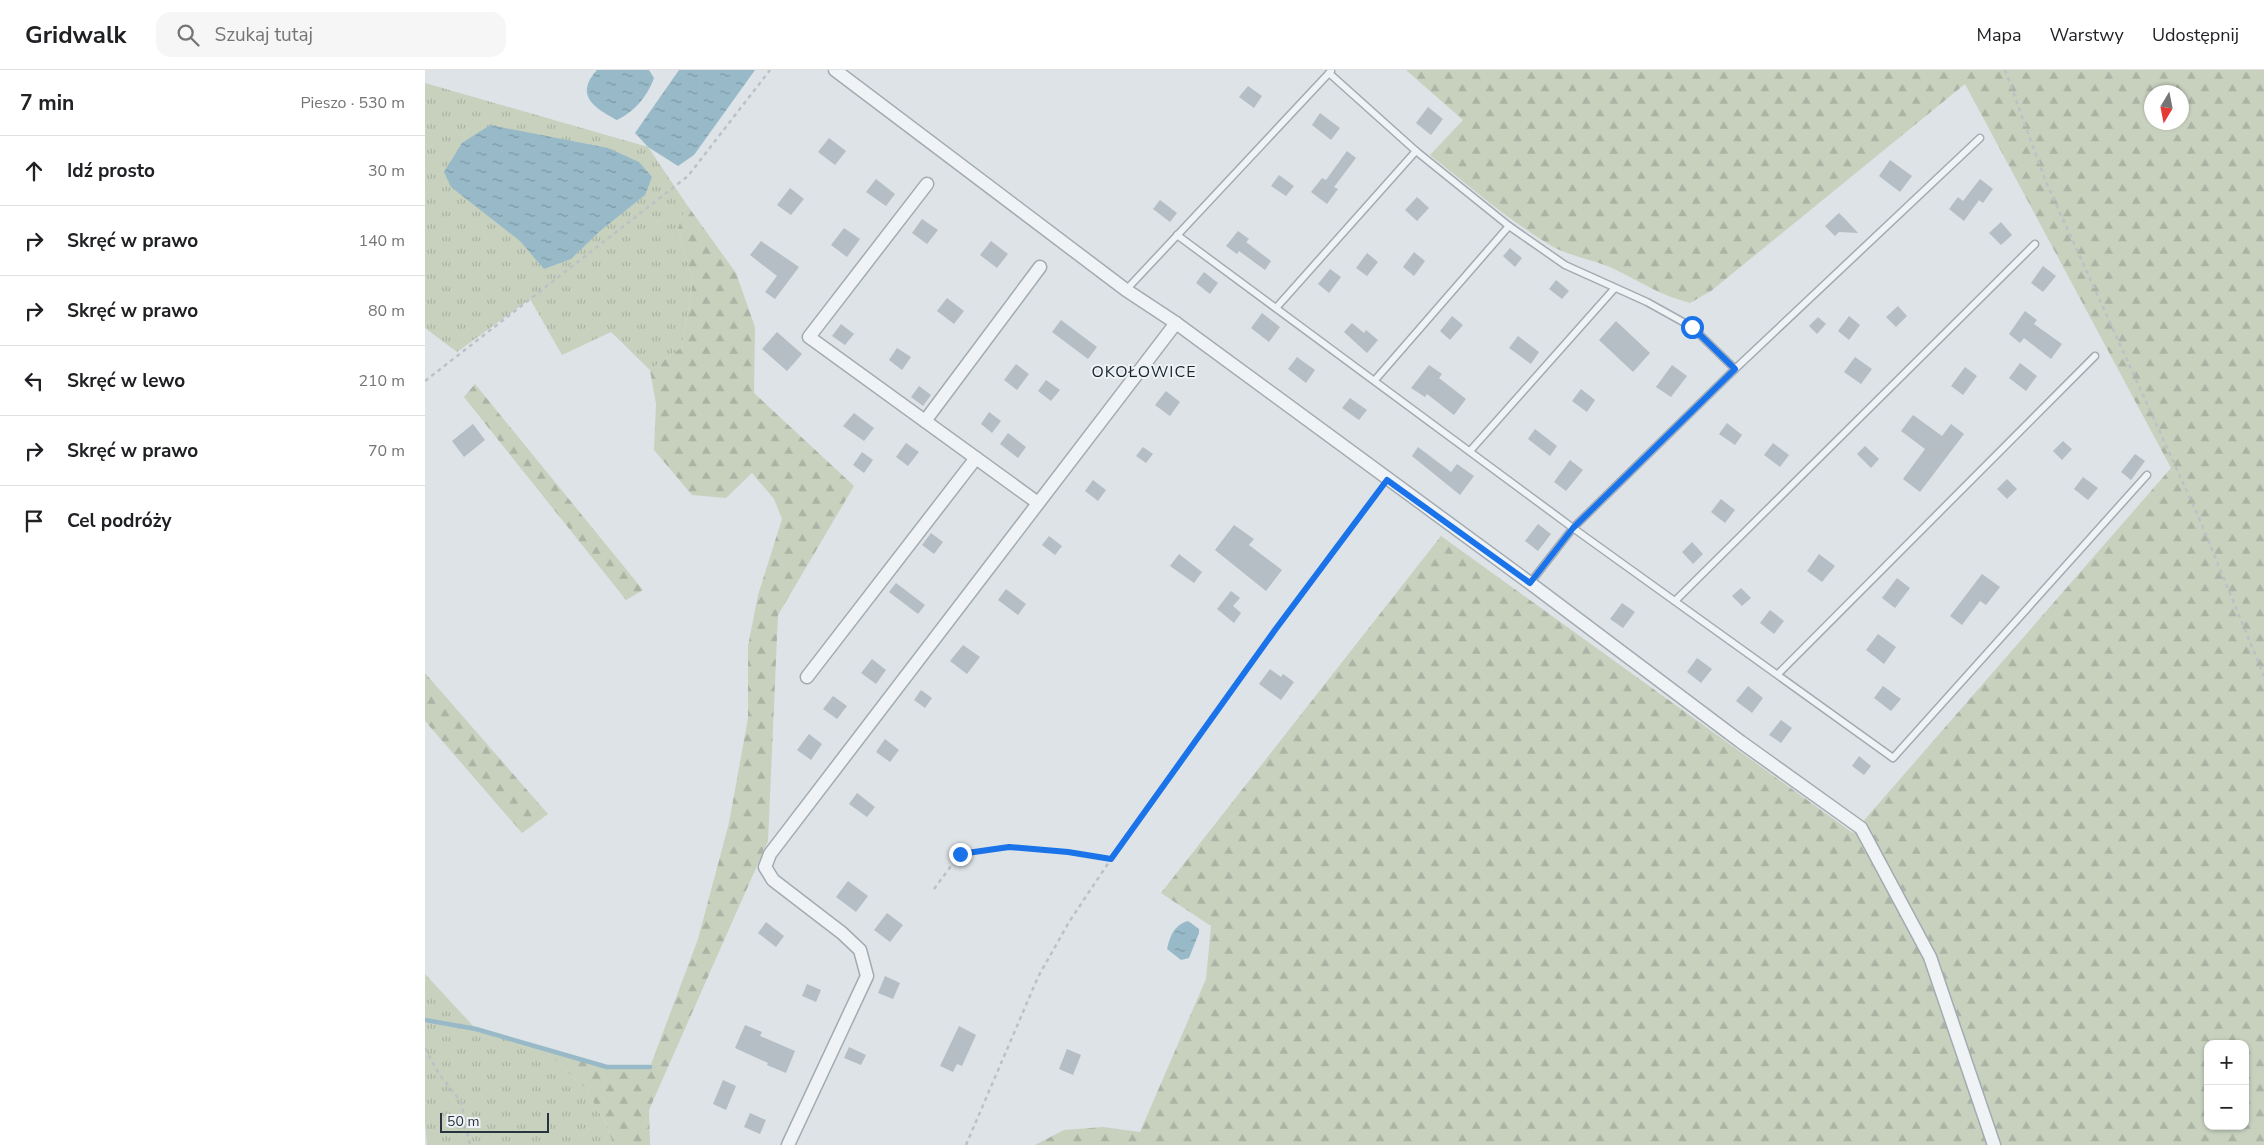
<!DOCTYPE html>
<html lang="pl">
<meta charset="utf-8">
<style>
body{margin:0;font-family:"Nunito Sans",sans-serif;background:#f6f6f6;color:#202124}
.controls{position:absolute;right:15px;bottom:15px;display:grid;overflow:hidden;border-radius:10px;box-shadow:0 1px 4px #0004}
.controls button{width:45px;height:45px;display:grid;place-items:center;padding:0;border:0;border-bottom:1px solid #e0e0e0;background:#fff;color:#202124;font:25px sans-serif}
.compass{position:absolute;left:1719px;top:15px;width:45px;height:45px;border-radius:50%;background:#fff;box-shadow:0 1px 4px #0004;rotate:190deg}
.scale{position:absolute;left:15px;bottom:12px;width:109px;box-sizing:border-box;padding-left:5px;border:2px solid #27343e;border-top:0;font-size:14px;line-height:18px;white-space:nowrap;color:#27343e;-webkit-text-stroke:4px #edf2f5;paint-order:stroke}
.stop{position:absolute;width:15px;height:15px;margin:-11px;border:4px solid #1a73e8;border-radius:50%;background:#fff}
.stop.end{background:#1a73e8;border-color:#fff;box-shadow:0 1px 5px #0008}
.list{margin:0;padding:0;list-style:none}
h2{display:flex;justify-content:space-between;align-items:center;height:65px;margin:0;padding:0 20px;font-size:21px}
h2 small{font-size:16px;font-weight:400;color:#757577}
.list li{display:grid;grid-template-columns:32px 1fr auto;gap:15px;align-items:center;box-sizing:border-box;height:70px;padding:0 20px;border-top:1px solid #e0e0e0}
.list b{display:block;font-size:19px;white-space:nowrap}
.list em{font-size:16px;font-style:normal;color:#757577}
.icon{flex:none;width:28px;height:28px;fill:none;stroke:currentColor;stroke-width:2;stroke-linecap:round;stroke-linejoin:round}
.map{position:relative;flex:none;width:1839px;height:1075px;overflow:hidden}
header{display:flex;align-items:center;gap:30px;box-sizing:border-box;height:70px;padding:0 25px;background:#fff;border-bottom:1px solid #e0e0e0}
header strong{font-size:24px}
nav{display:flex;gap:28px;margin-inline-start:auto;font-size:18px}
.search{width:350px;height:45px;background:#f6f6f6;display:flex;align-items:center;gap:12px;box-sizing:border-box;padding:0 18px;border-radius:15px;color:#757577;font-size:19px}
main{display:flex}
aside{flex:1;background:#fff}
.map>svg:first-child{display:block}
.grass{fill:url(#grass-tufts)}
.forest{fill:url(#forest-firs);fill-rule:evenodd}
.water{fill:url(#water-ripples)}
.lines{fill:none;stroke-linecap:round;stroke-linejoin:round}
.stream{stroke:#98bac8;stroke-width:4.5}
.building{fill:#b5bec4}
.service-casing{stroke:#a3abb1;stroke-width:9}
.minor-casing{stroke:#a3abb1;stroke-width:15}
.path{stroke:#bcc1c6;stroke-width:2.5;stroke-dasharray:4 4;stroke-linecap:butt}
.service{stroke:#f0f3f6;stroke-width:6}
.minor{stroke:#f0f3f6;stroke-width:12}
.route{stroke:#1a73e8;stroke-width:6}
.labels{text-anchor:middle;dominant-baseline:central;stroke-width:4;stroke-linejoin:round;paint-order:stroke}
.quarter-label{font-size:16px;letter-spacing:1px;fill:#19252e;stroke:#edf2f5}
</style>
<header>
<strong>Gridwalk</strong>
<div class="search"><svg class="icon" aria-label="search" viewBox="0 0 24 24"><circle cx="10" cy="10" r="6"/><path d="M15 15l6 6"/></svg>Szukaj tutaj</div>
<nav><a>Mapa</a><a>Warstwy</a><a>Udostępnij</a></nav>
</header>
<main>
<aside>
<h2>7 min<small>Pieszo · 530 m</small></h2>
<ul class="list">
<li><svg class="icon" aria-label="ahead" viewBox="0 0 24 24"><path d="M12 20V5M6 11l6-6 6 6"/></svg><div><b>Idź prosto</b></div><em>30 m</em></li>
<li><svg class="icon" aria-label="right" viewBox="0 0 24 24"><path d="M7 20v-9h11M14 6l5 5-5 5"/></svg><div><b>Skręć w prawo</b></div><em>140 m</em></li>
<li><svg class="icon" aria-label="right" viewBox="0 0 24 24"><path d="M7 20v-9h11M14 6l5 5-5 5"/></svg><div><b>Skręć w prawo</b></div><em>80 m</em></li>
<li><svg class="icon" aria-label="left" viewBox="0 0 24 24"><path d="M17 20v-9H6M10 6l-5 5 5 5"/></svg><div><b>Skręć w lewo</b></div><em>210 m</em></li>
<li><svg class="icon" aria-label="right" viewBox="0 0 24 24"><path d="M7 20v-9h11M14 6l5 5-5 5"/></svg><div><b>Skręć w prawo</b></div><em>70 m</em></li>
<li><svg class="icon" aria-label="arrive" viewBox="0 0 24 24"><path d="M6 21V4h12l-3 4 3 4H6"/></svg><div><b>Cel podróży</b></div></li>
</ul>
</aside>
<div class="map">
<svg width="1839" height="1075" viewBox="0 0 1839 1075">
<defs>
<pattern id="grass-tufts" width="24" height="20" patternUnits="userSpaceOnUse" patternTransform="scale(1.25)"><rect width="24" height="20" fill="#c7d1be"/><path d="M3 7l-1-3M5 7V3M7 7l1-3M15 17l-1-3M17 17v-4M19 17l1-3" fill="none" stroke="#abb4a4"/></pattern>
<pattern id="forest-firs" width="22" height="20" patternUnits="userSpaceOnUse" patternTransform="scale(1.25)"><rect width="22" height="20" fill="#c7d1be"/><path d="M5 1l3.5 6h-7zM16 11l3.5 6h-7z" fill="#abb4a4"/></pattern>
<pattern id="water-ripples" width="26" height="14" patternUnits="userSpaceOnUse" patternTransform="scale(1.25)"><rect width="26" height="14" fill="#98bac8"/><path d="M2 4q2-2 4 0t4 0M15 11q2-2 4 0t4 0" fill="none" stroke="#7c98a4"/></pattern>
</defs>
<rect width="100%" height="100%" fill="#dde3e7"/>
<g class="grass">
<path d="M0,13L223,77L262,135L253,158L268,211L257,277L225,300L186,262L137,285L105,229L32,282L0,258Z"/>
<path d="M0,904L51,959L119,980L160,1018L183,1057L188,1075H2L0,1056Z"/>
</g>
<g class="forest">
<path d="M981,0H1839V1075H610L639,1060L678,1057L715,1062L781,909L786,856L736,823L1016,466L1428,763L1746,398L1540,14L1286,221L1265,233C1235,225 1216,212 1189,199C1168,189 1145,187 1125,175C1082,149 1044,116 1005,85L1038,50ZM1726,22H1756V52H1726ZM1783,974H1820V1056H1783Z"/>
<path d="M262,135L311,203L330,257L329,323L429,416L353,545L343,771L224,1040L225,1075H188L183,1057L160,1018L119,980L182,997H225L273,869L304,753L323,648V576L333,525L357,449L349,429L327,403L301,428L267,425L229,380L231,334L225,300L257,277L268,211L253,158Z"/>
<path d="M50,314L218,520L201,530L39,327Z"/>
<path d="M0,603L123,744L97,763L0,651Z"/>
</g>
<g class="water">
<path d="M172,0H224L229,8C222,27 210,41 192,50C169,38 149,25 172,0Z"/>
<path d="M254,0H330L269,85L253,96L223,77L210,63Z"/>
<path d="M65,55L183,78L214,92L227,107L220,125L175,161L146,189L119,199L95,171L26,117L19,102L37,73Z"/>
<path d="M763,851L774,859V863L764,888L756,890L742,879C745,866 749,855 763,851Z"/>
</g>
<g class="lines">
<path class="stream" d="M0,950L51,959L182,997H225"/>
</g>
<g class="building">
<path d="M823,16L837,26L829,38L814,27Z"/>
<path d="M1003,37L1018,49L1006,65L991,53Z"/>
<path d="M895,43L915,58L906,70L887,55Z"/>
<path d="M404,68L421,81L410,95L393,82Z"/>
<path d="M922,81L931,88L909,117L913,119L902,134L886,122L897,108L901,110Z"/>
<path d="M1465,90L1487,106L1475,122L1454,106Z"/>
<path d="M854,105L869,116L861,126L846,116Z"/>
<path d="M451,109L470,124L461,136L441,122Z"/>
<path d="M1555,109L1568,119L1558,133L1554,130L1539,151L1524,139L1533,127L1538,131Z"/>
<path d="M365,118L379,129L366,145L352,135Z"/>
<path d="M992,127L1004,138L992,151L980,140Z"/>
<path d="M735,130L752,143L745,152L728,139Z"/>
<path d="M1414,143L1422,151L1433,163L1414,162L1410,166L1400,156Z"/>
<path d="M497,149L513,160L502,174L487,163Z"/>
<path d="M1576,152L1587,165L1576,175L1564,163Z"/>
<path d="M419,158L435,169L422,187L406,175Z"/>
<path d="M813,161L824,169L821,172L846,191L840,200L814,181L812,184L801,176Z"/>
<path d="M336,171L374,197L350,229L340,222L352,206L325,185Z"/>
<path d="M566,171L583,184L572,198L555,185Z"/>
<path d="M1085,178L1097,188L1090,197L1078,186Z"/>
<path d="M989,182L1000,191L989,206L978,197Z"/>
<path d="M942,183L953,192L942,206L931,198Z"/>
<path d="M1618,196L1631,206L1618,222L1606,213Z"/>
<path d="M905,199L916,207L904,223L893,214Z"/>
<path d="M779,202L793,213L785,224L771,213Z"/>
<path d="M1131,210L1144,221L1137,229L1124,219Z"/>
<path d="M522,228L539,241L529,254L512,241Z"/>
<path d="M1473,236L1482,246L1471,257L1461,247Z"/>
<path d="M1600,241L1612,250L1609,254L1637,274L1626,289L1599,268L1595,273L1584,264Z"/>
<path d="M837,243L855,257L844,272L826,258Z"/>
<path d="M1027,246L1038,255L1025,270L1015,261Z"/>
<path d="M1424,246L1435,255L1424,270L1413,261Z"/>
<path d="M1393,247L1401,254L1392,264L1384,256Z"/>
<path d="M636,250L672,277L663,289L627,262Z"/>
<path d="M1191,251L1225,283L1208,302L1174,270Z"/>
<path d="M927,253L939,263L941,260L953,270L942,283L919,262Z"/>
<path d="M416,254L429,264L420,275L407,266Z"/>
<path d="M352,262L377,284L362,301L337,279Z"/>
<path d="M1093,266L1114,282L1106,294L1084,278Z"/>
<path d="M472,278L486,287L477,300L464,290Z"/>
<path d="M872,287L890,300L881,313L863,299Z"/>
<path d="M1430,287L1447,299L1436,314L1419,302Z"/>
<path d="M1595,293L1612,306L1601,321L1584,308Z"/>
<path d="M591,294L604,304L592,320L579,310Z"/>
<path d="M1004,295L1017,304L1014,308L1041,329L1029,345L1002,324L1000,327L986,318Z"/>
<path d="M1247,295L1262,306L1246,327L1231,317Z"/>
<path d="M1540,297L1552,306L1538,325L1526,316Z"/>
<path d="M621,310L635,320L626,331L613,321Z"/>
<path d="M494,316L506,325L498,336L486,327Z"/>
<path d="M1156,319L1170,330L1162,342L1147,331Z"/>
<path d="M741,321L755,332L745,346L730,335Z"/>
<path d="M925,328L942,340L934,350L917,338Z"/>
<path d="M564,342L576,351L567,363L556,354Z"/>
<path d="M429,343L449,358L439,371L418,356Z"/>
<path d="M1488,345L1517,366L1526,354L1539,364L1495,422L1478,409L1500,379L1476,361Z"/>
<path d="M1302,353L1317,365L1310,375L1294,364Z"/>
<path d="M48,354L60,370L39,387L27,371Z"/>
<path d="M1110,359L1132,376L1125,386L1103,369Z"/>
<path d="M583,363L601,377L593,388L575,374Z"/>
<path d="M1638,371L1647,379L1637,390L1628,381Z"/>
<path d="M481,373L494,382L483,396L471,387Z"/>
<path d="M1348,373L1364,385L1355,397L1339,385Z"/>
<path d="M1440,376L1454,389L1446,398L1432,384Z"/>
<path d="M718,377L728,384L721,393L711,386Z"/>
<path d="M993,377L1026,402L1032,394L1049,406L1035,425L987,386Z"/>
<path d="M437,382L448,390L439,403L428,395Z"/>
<path d="M1710,384L1720,391L1706,410L1696,402Z"/>
<path d="M1145,390L1158,400L1141,421L1129,412Z"/>
<path d="M1658,407L1673,418L1663,430L1649,419Z"/>
<path d="M1582,409L1592,419L1582,429L1572,419Z"/>
<path d="M668,410L681,420L673,431L660,421Z"/>
<path d="M1296,429L1310,440L1300,453L1286,442Z"/>
<path d="M1113,454L1126,464L1113,481L1100,471Z"/>
<path d="M809,455L829,469L824,475L857,500L841,521L790,480Z"/>
<path d="M506,463L518,472L509,484L497,475Z"/>
<path d="M624,466L637,476L630,485L617,475Z"/>
<path d="M1267,472L1278,484L1268,494L1257,482Z"/>
<path d="M754,484L777,502L769,513L745,496Z"/>
<path d="M1394,484L1410,496L1397,512L1382,501Z"/>
<path d="M1557,504L1575,517L1561,535L1555,531L1537,555L1525,546Z"/>
<path d="M1472,508L1485,518L1470,538L1457,528Z"/>
<path d="M471,513L500,535L493,544L464,522Z"/>
<path d="M1316,518L1326,528L1317,536L1307,526Z"/>
<path d="M581,519L601,534L593,545L573,530Z"/>
<path d="M806,521L815,528L808,536L816,543L809,553L792,539Z"/>
<path d="M1197,533L1210,542L1198,558L1185,549Z"/>
<path d="M1345,540L1359,551L1349,564L1335,553Z"/>
<path d="M1453,564L1471,577L1459,594L1441,580Z"/>
<path d="M538,575L555,587L542,604L525,591Z"/>
<path d="M1272,588L1287,599L1276,613L1262,602Z"/>
<path d="M447,589L461,600L451,614L436,603Z"/>
<path d="M845,599L856,607L858,604L869,612L856,630L834,614Z"/>
<path d="M1323,616L1338,628L1327,643L1311,631Z"/>
<path d="M1458,616L1476,629L1466,641L1449,628Z"/>
<path d="M496,620L507,628L500,638L489,630Z"/>
<path d="M408,626L422,636L412,649L398,639Z"/>
<path d="M1356,650L1367,658L1356,673L1344,665Z"/>
<path d="M384,664L397,674L386,690L372,680Z"/>
<path d="M460,669L474,680L465,692L451,682Z"/>
<path d="M1434,686L1446,696L1439,705L1427,696Z"/>
<path d="M432,723L450,737L442,747L424,734Z"/>
<path d="M423,811L443,826L431,842L411,827Z"/>
<path d="M462,843L478,855L465,872L449,860Z"/>
<path d="M341,852L359,866L351,877L333,863Z"/>
<path d="M460,906L475,913L468,929L453,923Z"/>
<path d="M382,914L396,920L391,932L377,926Z"/>
<path d="M320,955L337,962L335,966L370,981L361,1003L342,995L343,993L310,978Z"/>
<path d="M534,956L551,965L537,996L532,994L528,1002L515,996Z"/>
<path d="M424,977L441,985L436,995L419,988Z"/>
<path d="M642,979L656,985L648,1005L634,999Z"/>
<path d="M298,1010L311,1016L301,1040L288,1034Z"/>
<path d="M325,1043L341,1050L335,1064L319,1057Z"/>
</g>
<g class="lines">
<g class="service-casing">
<g id="service">
<path d="M991,81L1084,156L1140,195L1222,232L1267,257L1310,299"/>
<path d="M752,165L1148,458L1468,688L1722,405"/>
<path d="M701,220L906,1"/>
<path d="M851,238L991,81L904,3"/>
<path d="M950,310L1084,156"/>
<path d="M1045,381L1189,219"/>
<path d="M1105,513L1148,458L1310,299L1555,68"/>
<path d="M1250,531L1610,174"/>
<path d="M1353,604L1670,286"/>
</g>
</g>
<g class="minor-casing">
<g id="minor">
<path d="M410,0L701,220L751,253L1105,513L1316,672L1436,758L1505,887L1569,1075"/>
<path d="M502,114L384,267L613,433"/>
<path d="M500,351L615,197"/>
<path d="M382,607L551,388"/>
<path d="M363,1075L442,906L435,880L417,863L348,810L340,797L345,784L751,253"/>
</g>
</g>
<g class="path">
<path d="M1580,0L1621,112L1774,448L1839,606"/>
<path d="M0,311L263,106L345,0"/>
<path d="M509,819L535,784L584,777L643,782L686,789"/>
<path d="M0,978L14,1004L36,1032L45,1075"/>
<path d="M541,1075L613,907L644,852L686,789L850,560L955,419"/>
</g>
<use href="#service" class="service"/>
<use href="#minor" class="minor"/>
</g>
<g class="lines">
<path class="route" d="M535,784L584,777L643,782L686,789L850,560L962,410L1105,513L1148,458L1310,299L1267,257"/>
</g>
<g class="labels">
<g class="quarter-label">
<text x="719" y="302">OKOŁOWICE</text>
</g>
</g>
</svg>
<div class="controls">
<button>+</button>
<button>−</button>
</div>
<svg class="compass" viewBox="-18 -18 36 36"><path d="M0-13l5 13h-10z" fill="#e53935"/><path d="M0 13l5-13h-10z" fill="#757577"/></svg>
<div class="scale">50 m</div>
<div class="stop" style="left:1267px;top:257px"></div>
<div class="stop end" style="left:535px;top:784px"></div>
</div>
</main>
